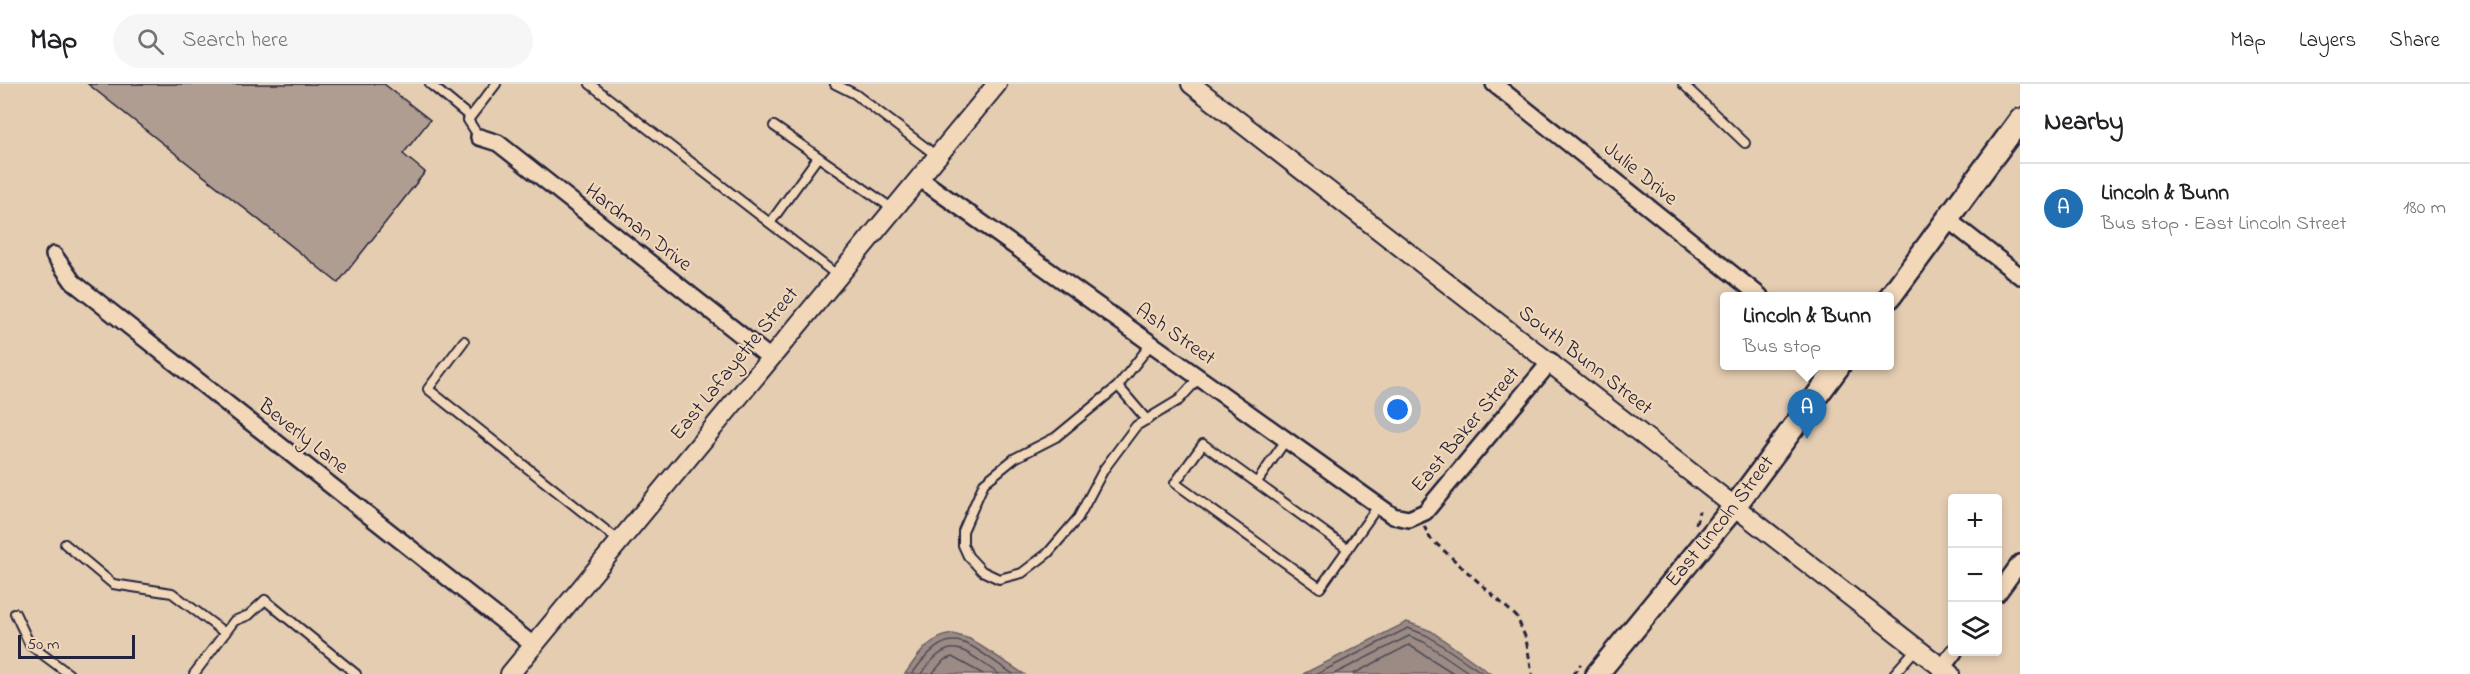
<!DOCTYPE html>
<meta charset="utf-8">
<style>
body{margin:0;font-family:"Indie Flower",sans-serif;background:#f6f6f6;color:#202124}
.controls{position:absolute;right:18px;bottom:18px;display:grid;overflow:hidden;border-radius:6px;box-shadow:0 3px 9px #0003}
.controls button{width:54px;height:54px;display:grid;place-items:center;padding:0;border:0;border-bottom:2px solid #e0e0e0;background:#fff;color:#202124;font:30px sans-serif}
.scale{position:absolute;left:18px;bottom:15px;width:117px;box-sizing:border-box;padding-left:6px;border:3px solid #22223b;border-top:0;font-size:16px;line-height:21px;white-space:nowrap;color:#22223b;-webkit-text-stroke:4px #f2d8b9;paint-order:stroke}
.you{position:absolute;left:1398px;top:326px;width:21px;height:21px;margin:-15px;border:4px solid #fff;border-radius:50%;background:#1a73e8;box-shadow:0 0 0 9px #1a73e833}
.badge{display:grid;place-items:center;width:39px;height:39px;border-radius:50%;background:#1f6fb2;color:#fff;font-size:20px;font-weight:700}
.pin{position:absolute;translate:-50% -50px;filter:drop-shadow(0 2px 3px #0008)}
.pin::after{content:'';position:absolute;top:32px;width:21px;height:18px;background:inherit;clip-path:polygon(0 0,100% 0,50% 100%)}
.popup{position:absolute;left:1720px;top:208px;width:174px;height:78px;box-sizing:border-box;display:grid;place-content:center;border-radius:6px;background:#fff;filter:drop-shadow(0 2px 4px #0005);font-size:20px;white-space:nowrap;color:#757577}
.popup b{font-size:22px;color:#202124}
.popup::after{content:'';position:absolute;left:50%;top:100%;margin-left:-12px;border:12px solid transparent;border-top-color:#fff}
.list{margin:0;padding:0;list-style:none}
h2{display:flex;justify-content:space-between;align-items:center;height:78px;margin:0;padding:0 24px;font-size:26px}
h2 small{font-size:20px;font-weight:400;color:#757577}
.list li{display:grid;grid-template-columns:39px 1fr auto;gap:18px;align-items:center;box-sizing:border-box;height:90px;padding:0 24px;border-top:2px solid #e0e0e0}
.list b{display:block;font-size:22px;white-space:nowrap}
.list p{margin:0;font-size:20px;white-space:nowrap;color:#757577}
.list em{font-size:20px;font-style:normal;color:#757577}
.icon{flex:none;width:33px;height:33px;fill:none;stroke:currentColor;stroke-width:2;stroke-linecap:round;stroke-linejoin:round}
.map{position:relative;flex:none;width:2020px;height:590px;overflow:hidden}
header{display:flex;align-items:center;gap:36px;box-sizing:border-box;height:84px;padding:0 30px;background:#fff;border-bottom:2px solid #e0e0e0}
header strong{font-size:28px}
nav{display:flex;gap:33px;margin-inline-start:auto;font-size:21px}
.search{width:420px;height:54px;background:#f6f6f6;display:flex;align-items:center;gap:15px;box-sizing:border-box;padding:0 21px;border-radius:33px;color:#757577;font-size:22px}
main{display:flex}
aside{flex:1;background:#fff}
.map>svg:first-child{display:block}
.water{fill:#9b8b84;stroke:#6b6167;stroke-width:1.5}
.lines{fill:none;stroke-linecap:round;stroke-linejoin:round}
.shore{stroke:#524c58;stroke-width:1.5}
.building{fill:#af9d91;stroke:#22223b;stroke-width:1.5}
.service-casing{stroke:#22223b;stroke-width:12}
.minor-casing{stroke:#22223b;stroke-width:20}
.tertiary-casing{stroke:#22223b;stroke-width:22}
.secondary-casing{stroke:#22223b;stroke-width:26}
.path{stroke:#22223b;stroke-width:3;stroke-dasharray:6 4.5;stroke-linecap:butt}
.service{stroke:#f2d8b9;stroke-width:8}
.minor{stroke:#f2d8b9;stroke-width:15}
.tertiary{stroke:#f2d8b9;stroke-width:18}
.secondary{stroke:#f2d8b9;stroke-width:21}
.labels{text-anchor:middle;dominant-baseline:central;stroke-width:4.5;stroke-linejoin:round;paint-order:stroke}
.street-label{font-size:21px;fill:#22223b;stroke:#f2d8b9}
</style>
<header>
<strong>Map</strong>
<div class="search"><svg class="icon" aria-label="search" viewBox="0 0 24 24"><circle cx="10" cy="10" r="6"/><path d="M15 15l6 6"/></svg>Search here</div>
<nav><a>Map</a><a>Layers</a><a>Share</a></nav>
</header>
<main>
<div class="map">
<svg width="2020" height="590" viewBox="0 0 2020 590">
<rect width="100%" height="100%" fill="#e5cdb2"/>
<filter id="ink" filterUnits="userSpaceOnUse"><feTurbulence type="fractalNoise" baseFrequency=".0167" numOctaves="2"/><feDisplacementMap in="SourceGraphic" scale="12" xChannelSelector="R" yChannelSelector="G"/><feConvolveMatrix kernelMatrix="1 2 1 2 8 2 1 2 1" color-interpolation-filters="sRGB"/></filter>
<g filter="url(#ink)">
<g class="water">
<path d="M1407,538L1431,547L1491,590H1303Z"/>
<path d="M953,550L970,555L1024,590H905C918,571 929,553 953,550Z"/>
</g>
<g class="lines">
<g class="shore">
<path d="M912,590C952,534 966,560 1013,590"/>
<path d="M921,590C952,547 963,567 999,590"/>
<path d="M932,590L944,576L952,573L983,590"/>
<path d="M1317,590L1408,544L1428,552L1484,590"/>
<path d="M1334,590L1409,552L1424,558L1471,590"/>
<path d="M1353,590L1409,561L1455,590"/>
</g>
</g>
<path class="building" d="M88,0H384L430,36L403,70L425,88L338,199Z"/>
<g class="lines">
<g class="service-casing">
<g id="service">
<path d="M430,0L470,33"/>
<path d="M590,0L837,191"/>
<path d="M835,0L855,10L937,72"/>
<path d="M1683,0L1745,59"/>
<path d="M774,42L893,125"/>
<path d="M479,53L468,36L496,0"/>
<path d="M770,139L818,73"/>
<path d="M464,257L428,305L618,456"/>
<path d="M1151,260L1118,302L1056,353L1015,374L984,399L963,447V461L968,472L982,487L999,495L1022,489L1048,469L1078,434L1104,385L1136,342L1179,316L1199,294"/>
<path d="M1118,302L1147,336"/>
<path d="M1257,398L1286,356"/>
<path d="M65,460L113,500L172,509L225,549"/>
<path d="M1348,465L1203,360L1175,399L1320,504L1378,422"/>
<path d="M15,529L30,561L69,590"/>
<path d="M194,590L234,537L249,531L265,516L356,590"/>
<path d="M1894,590L1916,565"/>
</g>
</g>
<g class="minor-casing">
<g id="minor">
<path d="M1494,0L1760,212"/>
<path d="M479,53L498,59L769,273"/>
<path d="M919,94L1393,432L1409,435L1425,428L1551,277"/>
<path d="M1947,135L2020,192"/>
<path d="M54,171L73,198L533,561"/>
<path d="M1998,509L2020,479"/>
<path d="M1942,584L1954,568"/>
</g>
</g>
<g class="tertiary-casing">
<g id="tertiary">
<path d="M1191,0L1950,590"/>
<path d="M510,590L997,0"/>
</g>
</g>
<g class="secondary-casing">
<g id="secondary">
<path d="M1890,213L2020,36"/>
<path id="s1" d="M1597,590L1735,422L1839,282"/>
</g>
</g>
<g class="path">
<path d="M1696,440L1699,427"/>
<path d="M1424,442L1430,454L1517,533L1526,555L1532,590"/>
<path d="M1573,590L1581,580"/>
</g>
<use href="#service" class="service"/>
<use href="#minor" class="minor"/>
<use href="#tertiary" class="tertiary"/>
<use href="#secondary" class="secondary"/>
</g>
</g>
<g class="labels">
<g class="street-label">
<text transform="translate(1640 90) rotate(39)">Julie Drive</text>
<text transform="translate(638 144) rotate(38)">Hardman Drive</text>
<text transform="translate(1175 251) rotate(35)">Ash Street</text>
<text transform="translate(1585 277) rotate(38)">South Bunn Street</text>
<text transform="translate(735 280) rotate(-51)">East Lafayette Street</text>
<text transform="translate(1466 346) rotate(-50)">East Baker Street</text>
<text transform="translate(303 353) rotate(38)">Beverly Lane</text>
<text stroke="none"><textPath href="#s1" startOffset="196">East Lincoln Street</textPath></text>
</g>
</g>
</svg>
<div class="controls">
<button>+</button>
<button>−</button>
<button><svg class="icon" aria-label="layers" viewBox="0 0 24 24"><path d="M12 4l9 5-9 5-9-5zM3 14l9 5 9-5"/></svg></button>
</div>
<div class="scale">50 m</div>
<div class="you"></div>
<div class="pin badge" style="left:1807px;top:355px">A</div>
<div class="popup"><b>Lincoln &amp; Bunn</b>Bus stop</div>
</div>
<aside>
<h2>Nearby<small></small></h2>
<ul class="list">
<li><span class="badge">A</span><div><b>Lincoln &amp; Bunn</b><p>Bus stop · East Lincoln Street</p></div><em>180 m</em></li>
</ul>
</aside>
</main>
